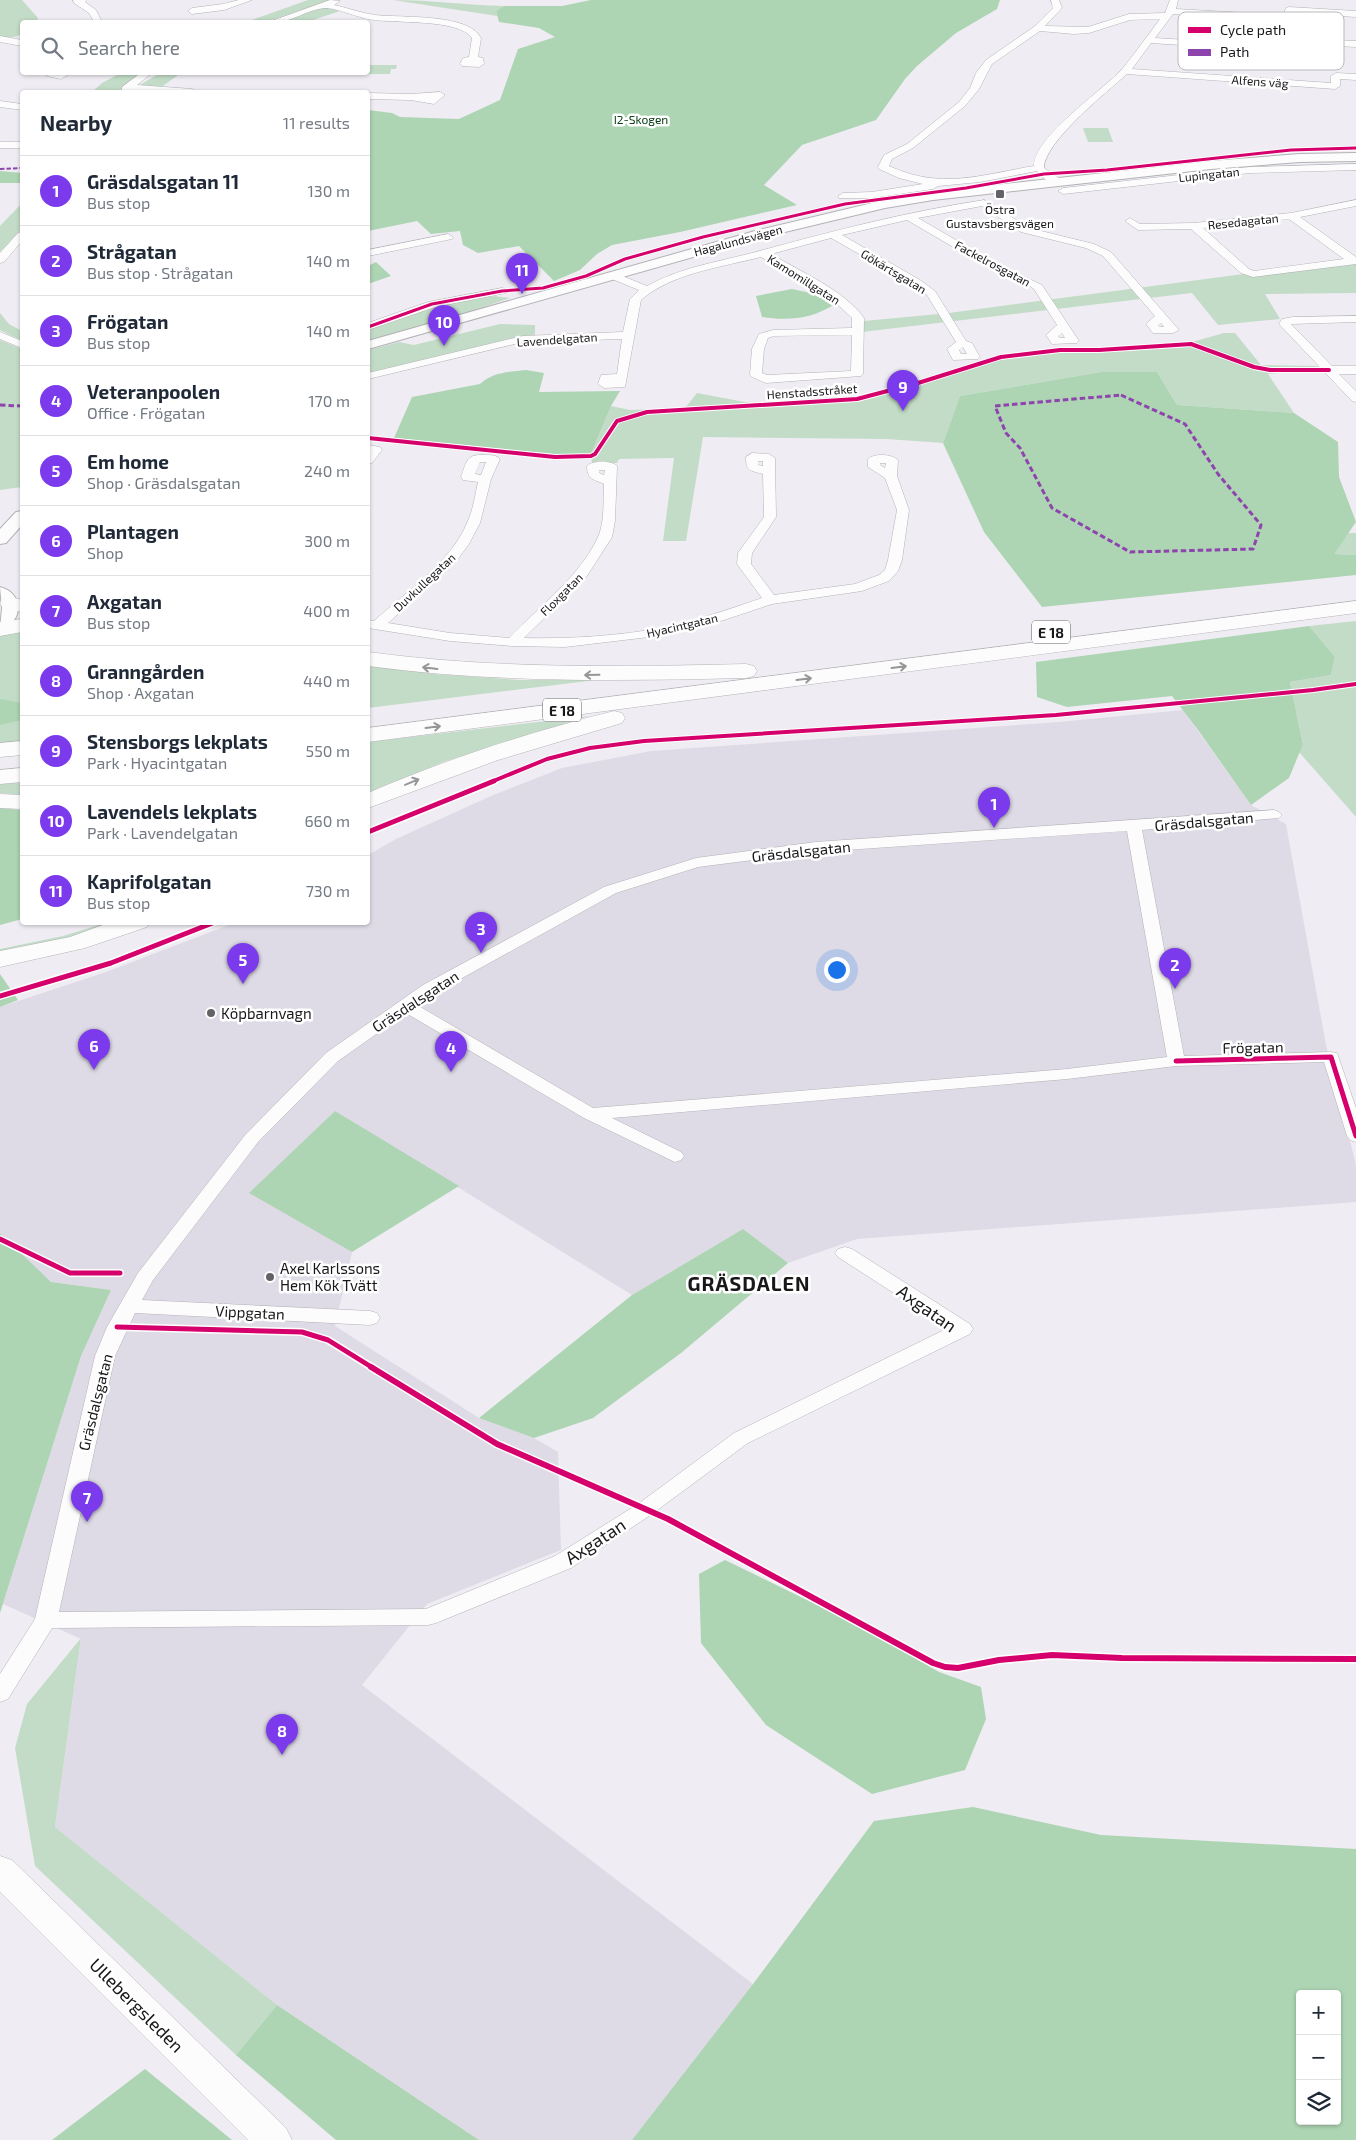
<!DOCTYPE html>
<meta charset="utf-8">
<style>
body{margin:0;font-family:"Exo 2",sans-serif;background:#f6f6f7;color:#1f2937}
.controls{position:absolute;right:15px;bottom:15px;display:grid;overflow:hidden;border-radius:5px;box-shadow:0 1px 4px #0004}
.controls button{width:45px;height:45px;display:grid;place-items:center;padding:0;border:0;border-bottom:1px solid #e0e1e3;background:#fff;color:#1f2937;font:25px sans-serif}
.you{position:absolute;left:836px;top:969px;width:18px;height:18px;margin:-12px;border:4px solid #fff;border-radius:50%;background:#1a73e8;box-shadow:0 0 0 8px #1a73e833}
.badge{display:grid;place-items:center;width:32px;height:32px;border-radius:50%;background:#7c3aed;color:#fff;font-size:16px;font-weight:700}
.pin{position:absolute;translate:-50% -41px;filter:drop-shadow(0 1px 2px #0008)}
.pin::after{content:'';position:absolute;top:26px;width:18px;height:15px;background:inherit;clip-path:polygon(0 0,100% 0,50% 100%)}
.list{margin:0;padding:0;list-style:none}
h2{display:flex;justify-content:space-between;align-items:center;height:65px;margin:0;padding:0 20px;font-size:21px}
h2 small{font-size:16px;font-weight:400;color:#747a83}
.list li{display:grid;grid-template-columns:32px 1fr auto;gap:15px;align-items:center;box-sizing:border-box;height:70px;padding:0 20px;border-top:1px solid #e0e1e3}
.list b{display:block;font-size:19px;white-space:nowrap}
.list p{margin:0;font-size:16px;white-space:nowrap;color:#747a83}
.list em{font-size:16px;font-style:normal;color:#747a83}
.icon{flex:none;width:28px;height:28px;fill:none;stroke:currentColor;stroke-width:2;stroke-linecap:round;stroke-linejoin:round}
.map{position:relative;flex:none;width:1356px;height:2140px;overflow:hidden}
.search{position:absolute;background:#fff;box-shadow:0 1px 4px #0004;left:20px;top:20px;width:350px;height:55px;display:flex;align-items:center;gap:12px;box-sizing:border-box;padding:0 18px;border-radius:5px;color:#747a83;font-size:19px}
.panel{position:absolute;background:#fff;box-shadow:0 1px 4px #0004;left:20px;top:90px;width:350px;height:835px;border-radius:5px}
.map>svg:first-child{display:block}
.built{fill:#dedbe6}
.green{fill:#c3dcc7}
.forest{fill:#add4b3;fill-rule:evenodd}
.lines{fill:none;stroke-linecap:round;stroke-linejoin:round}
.minor-casing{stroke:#b3b2b6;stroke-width:1}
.tertiary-casing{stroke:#b3b2b6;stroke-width:2}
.secondary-casing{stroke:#b3b2b6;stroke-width:1}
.motorway-casing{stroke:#b3b2b6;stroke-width:1}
.minor{fill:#fdfcfd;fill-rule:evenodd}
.tertiary{fill:#fdfcfd;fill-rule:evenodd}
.secondary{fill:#fdfcfd;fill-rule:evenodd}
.motorway{fill:#fdfcfd;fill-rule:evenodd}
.quiet-far1{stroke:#8e44ad;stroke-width:2;stroke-dasharray:4.5 2;stroke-linecap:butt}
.quiet{stroke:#8e44ad;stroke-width:3;stroke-dasharray:5.5 3;stroke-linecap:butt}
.cycleway-far3-casing{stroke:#fff;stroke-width:5}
.cycleway-far2-casing{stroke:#fff;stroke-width:6}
.cycleway-far1-casing{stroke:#fff;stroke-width:8}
.cycleway-casing{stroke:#fff;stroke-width:9}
.cycleway-far3{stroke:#d6006c;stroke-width:3}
.cycleway-far2{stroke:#d6006c;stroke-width:4}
.cycleway-far1{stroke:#d6006c;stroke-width:5}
.cycleway{stroke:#d6006c;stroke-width:6}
.oneway{stroke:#969597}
.poi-dot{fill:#636266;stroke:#fff;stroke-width:2}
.labels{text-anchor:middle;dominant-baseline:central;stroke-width:5;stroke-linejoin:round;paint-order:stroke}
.far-street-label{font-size:12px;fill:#18171a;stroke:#fff}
.far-park-label{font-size:12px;fill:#0b4117;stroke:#fff}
.far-poi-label{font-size:12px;fill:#18171a;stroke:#fff}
.shield{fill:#fff;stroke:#5d5d5f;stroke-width:1}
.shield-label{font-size:14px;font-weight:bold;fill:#18171a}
.street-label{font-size:15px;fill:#18171a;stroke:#fff}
.poi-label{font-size:15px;fill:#18171a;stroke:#fff;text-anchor:start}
.near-street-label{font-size:18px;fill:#18171a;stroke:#fff}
.district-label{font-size:20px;font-weight:bold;letter-spacing:1px;fill:#18171a;stroke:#fff}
.key{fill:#fff;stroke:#bab9ba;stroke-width:1}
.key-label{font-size:14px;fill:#18171a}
</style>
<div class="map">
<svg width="1356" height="2140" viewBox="0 0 1356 2140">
<rect width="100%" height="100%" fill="#efedf3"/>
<path class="built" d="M1183,710L1251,805L1286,824L1326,1045L1356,1165V1202L857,1239L788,1263L743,1229L632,1295L335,1111L250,1193L352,1252L335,1326L479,1418L534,1438L558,1452L561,1550L427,1604L362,1685L753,1984L632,2140H479L277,2005L55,1827L81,1639L3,1604L81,1356L111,1290L51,1282L0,1233V1007L106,972L234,923L368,922V855L396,839L491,796L562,768L651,751L1059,722Z"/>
<g class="green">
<path d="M0,0H22L38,18L37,22H22V34C15,38 8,38 0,36Z"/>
<path d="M308,0H332L265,22H246Z"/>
<path d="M393,0C431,0 467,5 504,6L496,11L497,16Z"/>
<path d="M323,7L340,11L307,22H280Z"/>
<path d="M368,65H397L396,69H391L390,74H368L370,69H368Z"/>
<path d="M121,73H147L117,92H92L102,83Z"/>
<path d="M160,73H181L160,88L140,85Z"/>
<path d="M1083,128H1108L1113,142H1088Z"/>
<path d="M22,203V229L0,252V226Z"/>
<path d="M1356,259V293L1265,294L1280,319L1218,325L1192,293L862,332L864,321L949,313Z"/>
<path d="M494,296L510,298L472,311L368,342V330L436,306Z"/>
<path d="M0,313L9,324L22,331V341L0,330Z"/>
<path d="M500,324L535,325V335L368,373V350L399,342L414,345Z"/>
<path d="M1224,333H1235L1261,365L1317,366L1323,369L1268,374L1294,413L1177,405L1157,372H1101L960,396L943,443L886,439L703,437L686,541H663L674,458L619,459L617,463H592L591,454L611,406L630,410L685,408L697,393L750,403L863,396L904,385L973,364L1022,352L1051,349H1105L1192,342Z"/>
<path d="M0,340L22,349V487L0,490Z"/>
<path d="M1348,533H1356V555L1333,554Z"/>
<path d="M1356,621V817L1299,752L1303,743L1290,682L1331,675L1335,657L1309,626Z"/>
<path d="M22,631V743L0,746V635Z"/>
<path d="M368,664L434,674L520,680H596L368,708Z"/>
<path d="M589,716L443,762L368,795V742Z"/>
<path d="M22,782V795L0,793V784Z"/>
<path d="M105,923H118L66,941L0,954V949L63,936Z"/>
<path d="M81,1638L55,1827L277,2005L236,2055L35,1866L15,1748L27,1704Z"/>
</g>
<g class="forest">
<path d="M591,0H1000L997,9L956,33L917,66L905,79L876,120L802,145L764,185L797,205L680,232L612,245L597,254L580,270L554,281L519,246L478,253L463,245L460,231L431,234L417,221L368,231V110L392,113L400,117L459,119L500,100L518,49L555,37L539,28L499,22L496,11L504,6H562Z"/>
<path d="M0,171L22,173V183H0Z"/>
<path d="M376,262L391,276L368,284V266Z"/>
<path d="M792,289L820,295L835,304C812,319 788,321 762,317L756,296Z"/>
<path d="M526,370L544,373L539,392L620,391L611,406L591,454L564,455L394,438L412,397L480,384C493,372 509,372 526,370Z"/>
<path d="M1101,372H1157L1177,405L1294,413L1338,442L1339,477L1356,522L1334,554L1356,555V575L1042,607L984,532L943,443L960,396Z"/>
<path d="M1309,626L1335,657L1331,675L1290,682L1303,744L1289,778L1251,805L1198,730L1172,696L1067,707L1037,697L1036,662Z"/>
<path d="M0,699L22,703V720L0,725Z"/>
<path d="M0,808L22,810V919L0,925Z"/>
<path d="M0,974L18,1000L0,1007Z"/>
<path d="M335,1111L459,1186L352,1252L249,1193Z"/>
<path d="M743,1229L788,1263L681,1353L593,1418L534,1438L479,1418L632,1295Z"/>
<path d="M0,1233L51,1282L111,1290L81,1356L0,1613Z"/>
<path d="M725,1560L860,1626L939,1672L981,1687L986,1719L965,1770L872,1794L766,1725L701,1643L699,1574Z"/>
<path d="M973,1807L1101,1835L1356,1849V2140H632L753,1984L874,1821ZM1300,1994H1337V2121H1300Z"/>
<path d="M277,2005L479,2140H336L236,2055Z"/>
<path d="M145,2069L232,2140H52Z"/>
</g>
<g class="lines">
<g class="minor-casing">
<g id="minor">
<path d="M73,0H87L85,2L96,10L102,22H94L89,13L74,3Z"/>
<path d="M239,0H252L224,10L192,14L188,11L192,8L223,4Z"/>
<path d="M330,0L340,1L334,5C348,8 361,13 375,15C400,18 469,13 481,38L478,57L483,58L484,64L479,67L462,66L460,64L463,58L469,57L472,38C459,18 392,24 368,19C357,17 334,7 324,8C305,10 288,25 269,22Z"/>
<path d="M1051,0H1059L1062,8L1045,26L1088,27L1129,14L1165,13L1170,0H1178L1176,9L1283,15L1286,8L1289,7L1356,11V17L1293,13L1290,20L1287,21L1173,14L1155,38L1311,48V42L1316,39L1356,41V47L1320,45V51L1315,54L1151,43L1132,69L1331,83V76L1336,73L1356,74V80L1340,79V86L1335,89L1127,74C1107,92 1044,142 1044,168L1062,180V184C1053,186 1042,178 1037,171L980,182L938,186L933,189L872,198H839L838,196L843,193L872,192L923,184L899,178L879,169L878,167L884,155L907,144L959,102L970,88L976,73L986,60L1035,26L1053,8ZM1160,19C1148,35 1136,52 1123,68C1104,90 1034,136 1034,166C980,175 941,190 889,166L892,159L913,148L965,106L979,89L992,64L1040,31L1074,34L1089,33L1130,20Z"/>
<path d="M0,36L22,40V46L0,42Z"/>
<path d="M46,72H73L61,79L47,76Z"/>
<path d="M142,72H153L137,85L192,89L197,92L122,91V87Z"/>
<path d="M440,92L445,95L434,104L411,100L368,99V93L411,94Z"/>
<path d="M0,101L22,104V110L0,107Z"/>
<rect x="0" y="142" width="22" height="6"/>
<path d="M1356,164V170L1250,173L1063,194L1058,191L1063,188L1250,167Z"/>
<path d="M984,200L1029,228L1094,244L1111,252L1179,330L1173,333H1153L1146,324L1155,316L1103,256L1086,248L1021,232L982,206L918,218L992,261L1042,285L1079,341L1077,343L1052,344L1046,335L1057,325L1034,289L1027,284L984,265L907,220L842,235L920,280L935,291L966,341L972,343L980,357L978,359L953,360L947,349L956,342L927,295L912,284L831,238L771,254C801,272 844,290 864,318L863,374L861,376L766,383L752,377L750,375L752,349L759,334L773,330L852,328V318L833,300L761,257C722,267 672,273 641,300L625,387L604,388L598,384L601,375L617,374L622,339L523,342L368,379V373L523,336L623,332L630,299L639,290L607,277L606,275L607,273H615L647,286C679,268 717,262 752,253C829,232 905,212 984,200ZM1161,323L1164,327H1160L1158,325ZM1062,333L1065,338H1060L1058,336ZM852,335L851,371L767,375L762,373L764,349L768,338L774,336ZM963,347L967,354H961L959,350Z"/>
<path d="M1356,200V206L1300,217L1356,257V264L1253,277L1241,273L1191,229L1138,230L1125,221L1130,218L1140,224L1194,223L1291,213ZM1289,219L1344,259L1254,271L1249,269L1203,228Z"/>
<path d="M22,232V241L4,262L0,263V253L18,233Z"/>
<path d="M448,234L453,237L452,239L368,256V250Z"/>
<path d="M502,288L506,289L508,291L506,293L435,307L368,330V323L428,302Z"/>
<path d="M1356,316V322L1291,324L1332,366H1356V374H1339L1356,391V402L1352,401L1279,324L1282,319L1293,317Z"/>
<path d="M0,332L22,341V348L0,339Z"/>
<path d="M368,445L380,447L382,450L372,463L368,464Z"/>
<path d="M752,453L769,454L775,458L776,517L752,553L751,564L774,595L855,584L879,575L885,570L888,560L897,510L885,478L868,467V459C874,453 892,454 898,460L897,476L909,510L902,560L898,571L889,581L862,591L772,604L724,620L666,635L565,647L512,646L450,641L368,628V620L374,621C405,593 451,562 467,523C473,511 475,495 478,482L463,480L461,477C467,461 466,454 485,455C491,455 496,455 500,459L491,479L480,523L469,544L455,563L388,623L450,633L509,638C538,608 581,575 598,537C605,521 603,501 604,484C593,479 587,479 587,466C593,460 611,460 617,466L615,521L612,537L587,576L524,638C570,639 621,636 666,627C698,620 730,609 762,598L737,564L738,553L764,517L763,474C750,470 746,472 746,457ZM758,461H763V466L758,465ZM480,462H486L481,475L475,474ZM880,463H886L885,468L880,465ZM599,470H605L604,475L599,473Z"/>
<path d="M1274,810L1279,812L1282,815L1279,818L1142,830L1184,1056L1331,1052L1337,1053L1356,1108V1142L1350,1140L1347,1136L1324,1062L1176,1066L1067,1079L612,1118L681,1152L684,1156L681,1160L675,1162L584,1118L406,1013L338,1061L258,1142L153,1280L142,1300L370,1311L377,1313L380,1318L377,1323L370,1325L135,1313L115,1356L59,1612L426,1609L555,1556L638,1504L734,1433L948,1328L838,1257L835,1253L838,1249L845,1247L852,1249L970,1324L973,1329L970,1334L748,1443L652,1514L571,1568L436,1623L428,1625L52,1628L8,1699L0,1702V1674L35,1619L95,1356L107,1327L138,1273L246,1134L326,1053L423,985L604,887L696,858L816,842ZM1127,831L1167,1057L1067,1069L593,1108L417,1005L435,993L616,893L698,867L816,852Z"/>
</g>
</g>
<g class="tertiary-casing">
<g id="tertiary">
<path d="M1356,153V161L1300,162L1211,169L933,200L885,208L764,237L368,349V341L755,231L885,200L933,192L1211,161L1300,154Z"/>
<path d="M22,511V525L6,543L0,544V529L16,512Z"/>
<path d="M0,587C24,593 24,623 0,629L2,608Z"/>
</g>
</g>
<g class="secondary-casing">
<path id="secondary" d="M0,1856L12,1860L286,2128L292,2140H248L0,1892Z"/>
</g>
<g class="motorway-casing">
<g id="motorway">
<path d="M11,597L22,600V612L3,608L0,603L3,598Z"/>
<path d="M1356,601V613L368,742V728Z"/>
<path d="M22,619V632L0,636V622Z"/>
<path d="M368,652C494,669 619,667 746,664L754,666L757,671L754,676L746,678C619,681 494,683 368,666Z"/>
<path d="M614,711L622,713L625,718L622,723L498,760L368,808V793C447,759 530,732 614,711Z"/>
<path d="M22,741V755L0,757V743Z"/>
<path d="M22,768V782L0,784V770Z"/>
<path d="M0,794L22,795V809L0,808Z"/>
<path d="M111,922H150L147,927L85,948L0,967V951L70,937Z"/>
</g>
</g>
<use href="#minor" class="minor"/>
<use href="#tertiary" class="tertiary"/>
<use href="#secondary" class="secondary"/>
<use href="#motorway" class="motorway"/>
<path class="quiet-far1" d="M0,169L22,168"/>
<g class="quiet">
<path d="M1121,395L1185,424L1218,474L1261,525L1253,549L1130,552L1052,508L1020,448L1006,433L995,406Z"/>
<path d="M0,405L22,406"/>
</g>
<g class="cycleway-far3-casing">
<path id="cycleway-far3" d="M368,327L432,304L502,291L543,288L586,276L625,259L703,237L845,204L966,188L1044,174L1107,170L1291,150L1356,148"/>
</g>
<g class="cycleway-far2-casing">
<g id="cycleway-far2">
<path d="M368,438L555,457L591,456L595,454L617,421L647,412L857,399L918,383L1001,357L1060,350H1099L1191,344L1254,367L1270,370H1329"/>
<path d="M491,782L547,759L590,748L644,741L1056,715L1313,690L1356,684"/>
</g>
</g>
<g class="cycleway-far1-casing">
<g id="cycleway-far1">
<path d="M368,832L494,781"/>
<path d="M0,996L111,963L215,922"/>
<path d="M1176,1061L1331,1057L1356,1136"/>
<path d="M0,1239L70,1273H120"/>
<path d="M117,1327L302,1332L328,1340L373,1368"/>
</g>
</g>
<g class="cycleway-casing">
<path id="cycleway" d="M371,1367L497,1444L668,1519L933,1663L945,1667L958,1668L999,1660L1052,1655L1122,1658L1356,1659"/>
</g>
<use href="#cycleway-far3" class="cycleway-far3"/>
<use href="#cycleway-far2" class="cycleway-far2"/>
<use href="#cycleway-far1" class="cycleway-far1"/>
<use href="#cycleway" class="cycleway"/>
</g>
<defs><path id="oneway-shaft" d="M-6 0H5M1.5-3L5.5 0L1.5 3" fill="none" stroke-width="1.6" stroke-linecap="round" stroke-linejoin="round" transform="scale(1.25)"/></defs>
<g class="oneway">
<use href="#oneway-shaft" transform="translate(899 667) rotate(-7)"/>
<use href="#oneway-shaft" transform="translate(430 668) rotate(-173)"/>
<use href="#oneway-shaft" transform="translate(592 675) rotate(179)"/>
<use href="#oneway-shaft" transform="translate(804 679) rotate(-7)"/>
<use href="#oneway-shaft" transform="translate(433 727) rotate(-7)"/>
<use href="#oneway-shaft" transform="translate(412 782) rotate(-22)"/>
</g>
<g class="poi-dot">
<rect x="995" y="189" width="10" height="10" rx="2.5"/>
<circle cx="211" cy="1013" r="5"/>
<circle cx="270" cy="1277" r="5"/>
</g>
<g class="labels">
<g class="far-street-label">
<text transform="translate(1260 81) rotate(4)">Alfens väg</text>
<text transform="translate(1209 174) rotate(-6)">Lupingatan</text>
<text transform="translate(1243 221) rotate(-6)">Resedagatan</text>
<text transform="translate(738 240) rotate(-15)">Hagalundsvägen</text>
<text transform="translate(993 263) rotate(28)">Fackelrosgatan</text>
<text transform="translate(894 271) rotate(31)">Gökärtsgatan</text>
<text transform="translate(804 279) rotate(32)">Kamomillgatan</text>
<text transform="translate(557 339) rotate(-4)">Lavendelgatan</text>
<text transform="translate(812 391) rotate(-4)">Henstadsstråket</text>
<text transform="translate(424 582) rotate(-43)">Duvkullegatan</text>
<text transform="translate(561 594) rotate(-45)">Floxgatan</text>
<text transform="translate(682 625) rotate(-13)">Hyacintgatan</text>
</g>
<g class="far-park-label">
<text x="641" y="119">I2-Skogen</text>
</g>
<g class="far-poi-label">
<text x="1000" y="209">Östra<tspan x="1000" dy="14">Gustavsbergsvägen</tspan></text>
</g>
<g class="shield">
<rect x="1032" y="620.5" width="38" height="23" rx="4"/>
<rect x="543" y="698.5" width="38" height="23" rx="4"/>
</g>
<g class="shield-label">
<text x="1051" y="632">E 18</text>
<text x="562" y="710">E 18</text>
</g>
<g class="street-label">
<text transform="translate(1204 821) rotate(-5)">Gräsdalsgatan</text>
<text transform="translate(801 851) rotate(-6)">Gräsdalsgatan</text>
<text transform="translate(415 1001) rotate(-33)">Gräsdalsgatan</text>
<text transform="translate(1253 1047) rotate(-1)">Frögatan</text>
<text transform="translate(250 1312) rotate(3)">Vippgatan</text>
<text transform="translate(95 1402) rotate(-76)">Gräsdalsgatan</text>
</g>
<g class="poi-label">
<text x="221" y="1013">Köpbarnvagn</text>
<text x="280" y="1268">Axel Karlssons<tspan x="280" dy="17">Hem Kök Tvätt</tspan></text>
</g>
<g class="near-street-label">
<text transform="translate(927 1308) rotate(35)">Axgatan</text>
<text transform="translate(595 1541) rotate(-33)">Axgatan</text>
<text transform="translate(137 2005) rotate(45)">Ullebergsleden</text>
</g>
<g class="district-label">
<text x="749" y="1283">GRÄSDALEN</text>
</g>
</g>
<rect x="1178" y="12" width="166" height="58" rx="8" class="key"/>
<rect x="1188" y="27" width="23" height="6" fill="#d6006c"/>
<rect x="1188" y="49" width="23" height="7" fill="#8e44ad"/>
<g class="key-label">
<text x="1220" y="35">Cycle path</text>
<text x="1220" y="57">Path</text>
</g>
</svg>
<div class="controls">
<button>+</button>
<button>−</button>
<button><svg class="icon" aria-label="layers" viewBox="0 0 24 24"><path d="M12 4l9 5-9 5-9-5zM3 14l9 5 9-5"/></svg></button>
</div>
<div class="you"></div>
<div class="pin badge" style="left:994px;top:828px">1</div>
<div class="pin badge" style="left:1175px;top:989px">2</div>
<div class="pin badge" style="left:481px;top:953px">3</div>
<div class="pin badge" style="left:451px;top:1072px">4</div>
<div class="pin badge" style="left:243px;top:984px">5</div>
<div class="pin badge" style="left:94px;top:1070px">6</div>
<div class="pin badge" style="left:87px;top:1522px">7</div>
<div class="pin badge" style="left:282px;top:1755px">8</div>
<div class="pin badge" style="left:903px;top:411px">9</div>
<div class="pin badge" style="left:444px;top:346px">10</div>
<div class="pin badge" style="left:522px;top:294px">11</div>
<div class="search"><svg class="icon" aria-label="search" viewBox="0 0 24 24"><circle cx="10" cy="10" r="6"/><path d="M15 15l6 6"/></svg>Search here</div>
<section class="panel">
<h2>Nearby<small>11 results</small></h2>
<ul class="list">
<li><span class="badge">1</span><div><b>Gräsdalsgatan 11</b><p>Bus stop</p></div><em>130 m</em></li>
<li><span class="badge">2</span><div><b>Strågatan</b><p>Bus stop · Strågatan</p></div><em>140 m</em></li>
<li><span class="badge">3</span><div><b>Frögatan</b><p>Bus stop</p></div><em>140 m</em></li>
<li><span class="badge">4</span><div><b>Veteranpoolen</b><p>Office · Frögatan</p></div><em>170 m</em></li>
<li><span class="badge">5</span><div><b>Em home</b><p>Shop · Gräsdalsgatan</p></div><em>240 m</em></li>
<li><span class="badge">6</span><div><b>Plantagen</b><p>Shop</p></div><em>300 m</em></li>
<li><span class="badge">7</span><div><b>Axgatan</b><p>Bus stop</p></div><em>400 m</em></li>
<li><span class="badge">8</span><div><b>Granngården</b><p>Shop · Axgatan</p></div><em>440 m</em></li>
<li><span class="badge">9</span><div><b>Stensborgs lekplats</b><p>Park · Hyacintgatan</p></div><em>550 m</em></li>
<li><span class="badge">10</span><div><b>Lavendels lekplats</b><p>Park · Lavendelgatan</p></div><em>660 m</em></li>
<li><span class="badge">11</span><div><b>Kaprifolgatan</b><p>Bus stop</p></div><em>730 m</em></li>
</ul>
</section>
</div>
